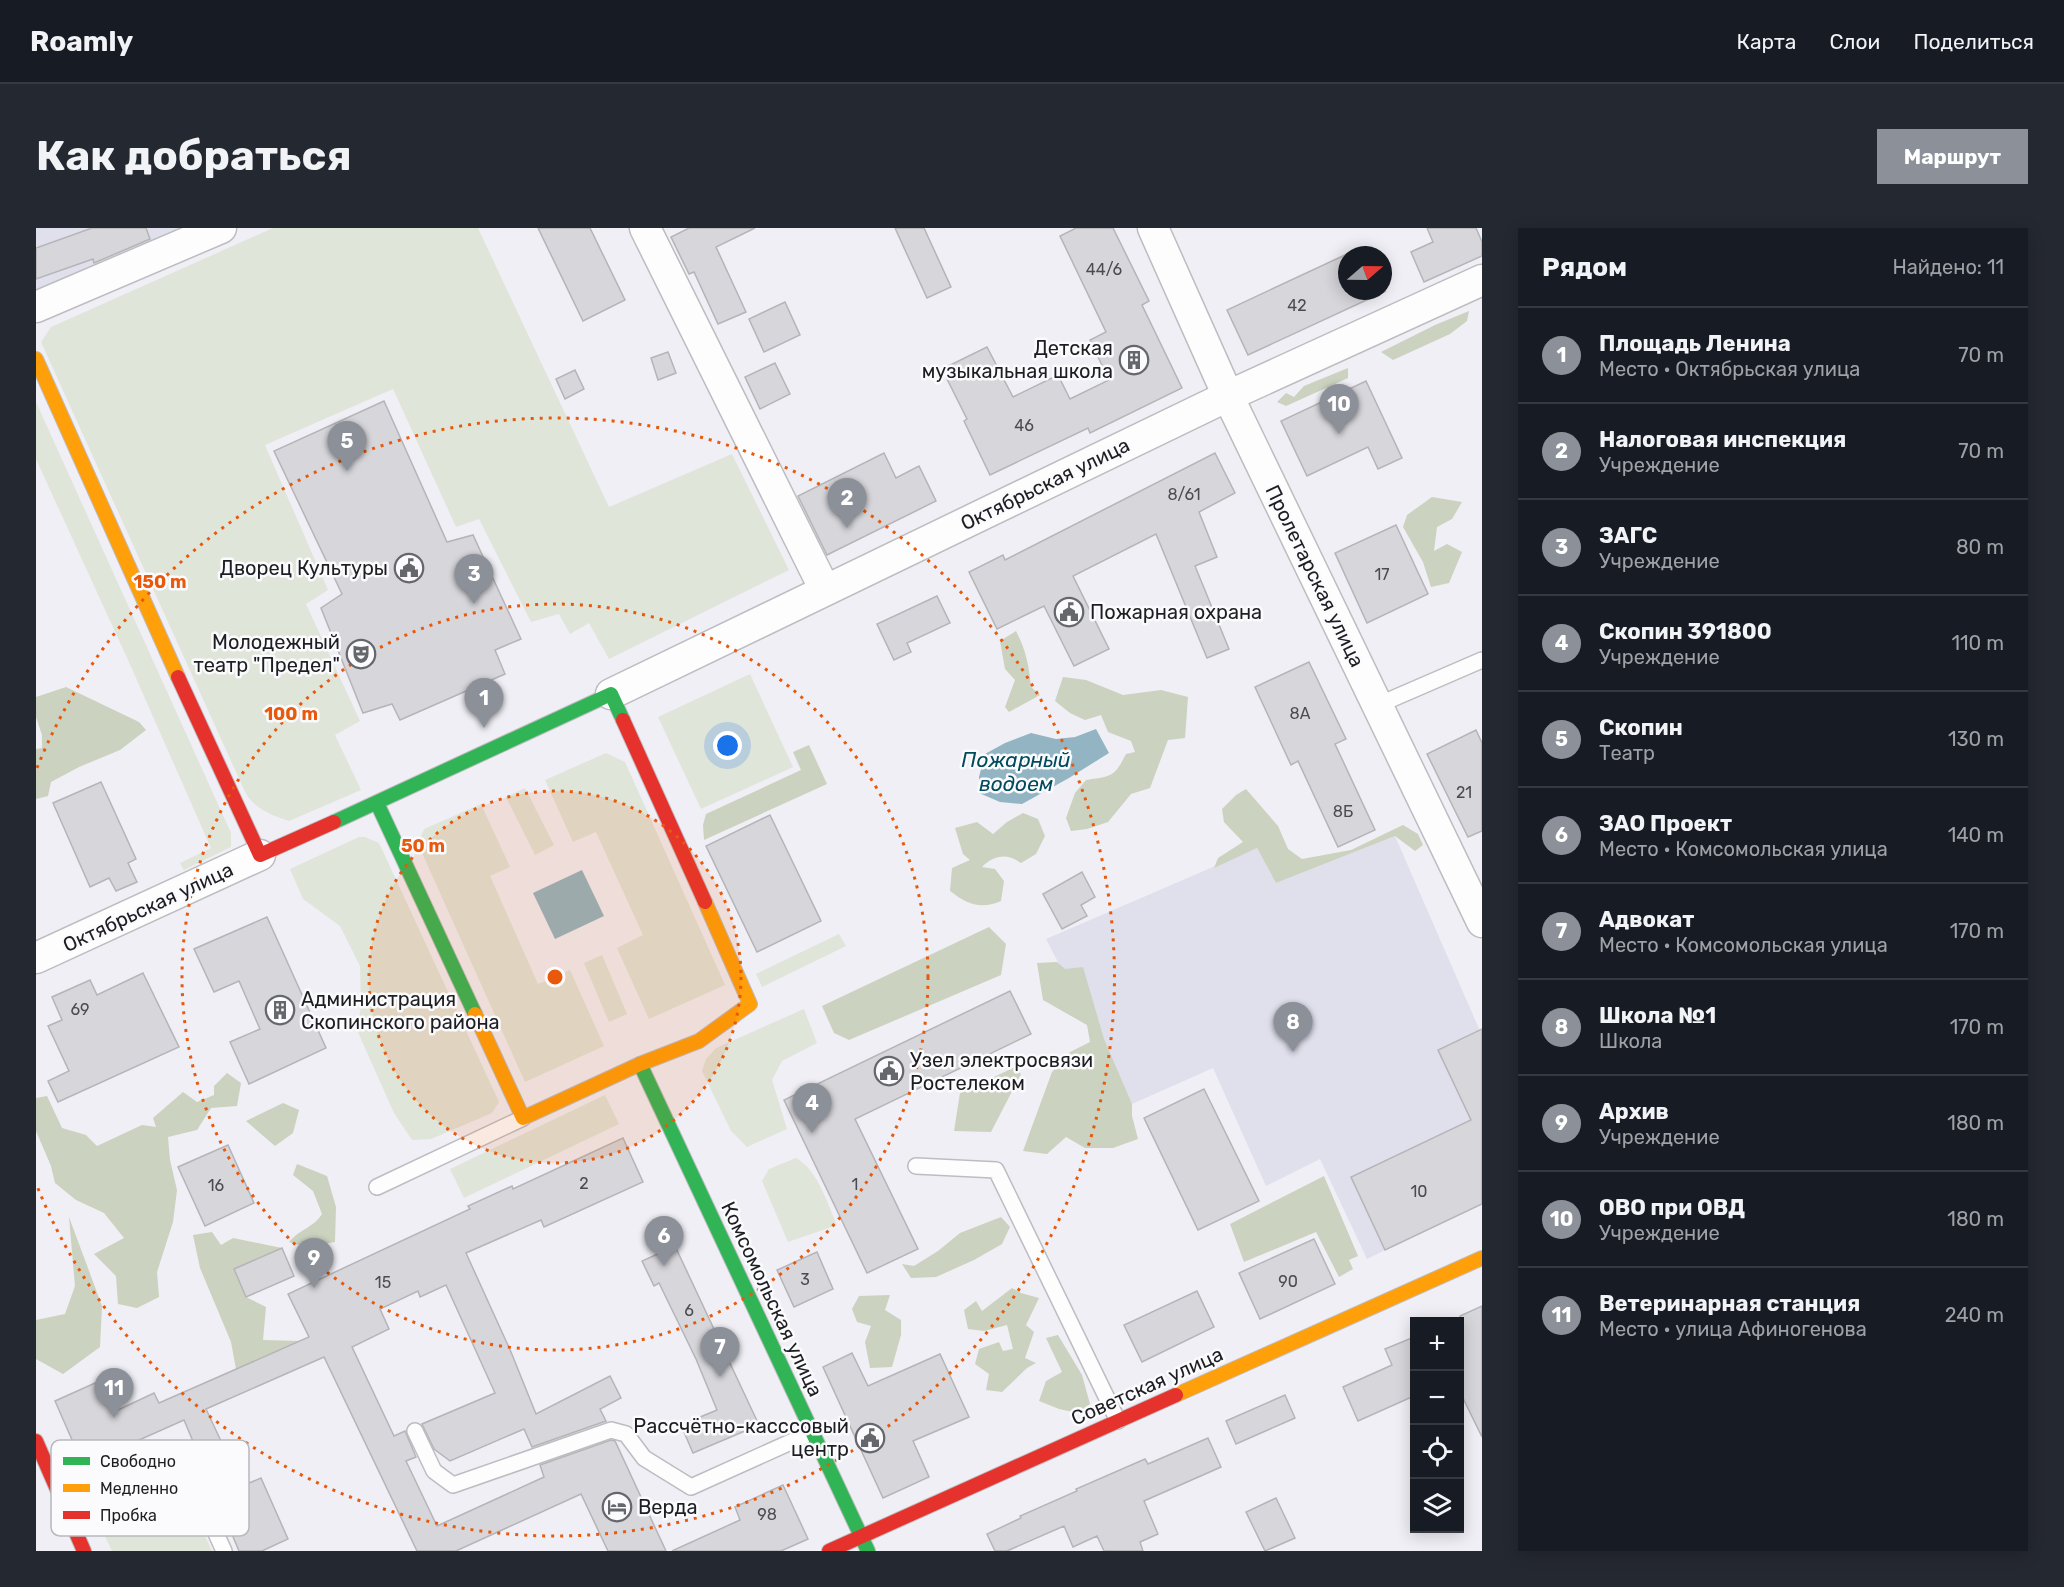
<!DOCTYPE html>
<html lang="ru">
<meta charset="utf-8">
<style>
body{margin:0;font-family:Rubik,sans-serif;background:#242831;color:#f1f3f6}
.controls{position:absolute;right:18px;bottom:18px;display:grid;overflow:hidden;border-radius:0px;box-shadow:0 3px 15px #0003}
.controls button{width:54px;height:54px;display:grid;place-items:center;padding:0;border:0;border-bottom:2px solid #363941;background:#171b24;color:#f1f3f6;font:30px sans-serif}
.compass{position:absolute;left:1302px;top:18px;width:54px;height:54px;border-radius:50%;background:#171b24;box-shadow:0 3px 15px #0003;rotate:70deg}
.you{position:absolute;left:692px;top:518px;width:21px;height:21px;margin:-15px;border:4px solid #fff;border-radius:50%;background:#1a73e8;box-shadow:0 0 0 9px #1a73e833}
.badge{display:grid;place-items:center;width:39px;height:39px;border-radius:50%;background:#8c9099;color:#fff;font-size:20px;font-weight:700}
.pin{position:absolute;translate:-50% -50px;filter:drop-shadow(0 2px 3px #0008)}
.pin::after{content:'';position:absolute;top:32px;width:21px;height:18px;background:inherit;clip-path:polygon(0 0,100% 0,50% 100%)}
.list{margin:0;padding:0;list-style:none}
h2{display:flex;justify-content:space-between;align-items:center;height:78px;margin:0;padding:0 24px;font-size:26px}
h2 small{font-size:20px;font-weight:400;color:#9ea1a6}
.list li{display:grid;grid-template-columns:39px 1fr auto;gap:18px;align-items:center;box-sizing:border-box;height:96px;padding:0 24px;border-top:2px solid #363941}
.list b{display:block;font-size:22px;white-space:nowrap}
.list p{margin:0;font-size:20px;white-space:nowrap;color:#9ea1a6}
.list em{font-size:20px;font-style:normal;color:#9ea1a6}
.icon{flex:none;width:33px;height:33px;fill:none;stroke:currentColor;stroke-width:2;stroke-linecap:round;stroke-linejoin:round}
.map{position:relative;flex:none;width:1446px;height:1323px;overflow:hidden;border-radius:0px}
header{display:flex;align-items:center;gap:36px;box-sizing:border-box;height:84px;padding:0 30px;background:#171b24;border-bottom:2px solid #363941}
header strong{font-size:28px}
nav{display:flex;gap:33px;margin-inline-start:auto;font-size:21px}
.intro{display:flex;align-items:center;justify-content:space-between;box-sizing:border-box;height:144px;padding:0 36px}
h1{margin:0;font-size:42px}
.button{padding:15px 27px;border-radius:0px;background:#8c9099;color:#fff;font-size:21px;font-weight:700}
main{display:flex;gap:36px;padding:0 36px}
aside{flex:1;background:#171b24;border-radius:0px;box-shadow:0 3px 15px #0003}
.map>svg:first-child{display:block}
.built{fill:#dfe0ec}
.green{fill:#e0e5da}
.forest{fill:#cbd2bf}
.water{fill:#93b5c3}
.building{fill:#d7d6db;stroke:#b5b4b8;stroke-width:1.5}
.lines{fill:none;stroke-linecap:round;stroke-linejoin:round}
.lane-casing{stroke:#bdbdc1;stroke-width:18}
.street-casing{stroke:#bdbdc1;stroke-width:33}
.fast-casing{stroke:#bdbdc1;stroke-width:16}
.slow-casing{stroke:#bdbdc1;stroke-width:16}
.jam-casing{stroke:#bdbdc1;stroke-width:16}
.lane{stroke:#fdfdfe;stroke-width:15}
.street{stroke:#fdfdfe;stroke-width:30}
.fast{stroke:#30b455;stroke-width:14}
.slow{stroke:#ff9f0a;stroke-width:14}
.jam{stroke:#e5322d;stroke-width:14}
.ring{fill:none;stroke:#e8590c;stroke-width:3;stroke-dasharray:3 6}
.labels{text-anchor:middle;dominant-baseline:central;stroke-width:5;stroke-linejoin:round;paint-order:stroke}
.number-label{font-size:16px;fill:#4c4c50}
.poi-label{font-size:20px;fill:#1d1e22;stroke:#fbfbfd;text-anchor:end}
.street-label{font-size:20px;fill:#1d1e22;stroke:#fbfbfd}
.water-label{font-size:21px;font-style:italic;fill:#014b5e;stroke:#fbfbfd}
.key{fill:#fbfbfd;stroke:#b8b9bb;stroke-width:1.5}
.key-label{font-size:16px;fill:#1d1e22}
.centre{fill:#e8590c;stroke:#fbfbfd;stroke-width:3}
.ring-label{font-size:18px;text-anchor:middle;font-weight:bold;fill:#e8590c;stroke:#fbfbfd;stroke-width:5;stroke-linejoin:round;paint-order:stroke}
</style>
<header>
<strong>Roamly</strong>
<nav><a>Карта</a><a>Слои</a><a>Поделиться</a></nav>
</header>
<div class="intro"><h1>Как добраться</h1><a class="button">Маршрут</a></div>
<main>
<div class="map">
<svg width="1446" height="1323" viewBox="0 0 1446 1323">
<rect width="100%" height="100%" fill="#efeff5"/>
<g class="built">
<path d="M0,0H153L116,16L0,61Z"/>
<path d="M1359,608L1444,803L1446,974L1331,1031L1284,931L1230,958L1177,840L1096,876L1010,711L1221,620L1240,655Z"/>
</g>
<g class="green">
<path d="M237,0H442L573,279L696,226L753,342L573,431L553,395L534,406L523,386L495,394L443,291L420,299L357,161L229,217L292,362L270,376L324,493L299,507L325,562L253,593C235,587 221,582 210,566L5,114L15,99Z"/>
<path d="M0,174L195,605V619L148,642L144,635L175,620L92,432L0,231Z"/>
<path d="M714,446L757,539L665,581L622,489Z"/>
<path d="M570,525L589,534L689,757L613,791L581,720L607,707L560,604L537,614L509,552Z"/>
<path d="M489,560L518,617L499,627L470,569Z"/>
<path d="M445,576L474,639L454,648L502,756L534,742L568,818L489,854L382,616L388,601Z"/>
<path d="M323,609H329L343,615L463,874L456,885L395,911L376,912L358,885L321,802L325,778L324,738L304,698L267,671L254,641Z"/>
<path d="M803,706L810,718L726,759L720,746Z"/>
<path d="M566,727L591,786L573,794L548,735Z"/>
<path d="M768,781L781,815L746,833L736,852L751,901L711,919L695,903L666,843L670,831L680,820Z"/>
<path d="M569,867L583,896L428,970L414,941Z"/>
<path d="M760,930C782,942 791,975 801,997L752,1014L726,953L733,941Z"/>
<path d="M145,1258L176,1323H76L63,1296Z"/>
</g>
<g class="forest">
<path d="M1433,83L1431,93L1414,106L1357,132L1345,124L1399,97Z"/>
<path d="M1312,140V150L1250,178L1241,174L1250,165L1258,169L1268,158Z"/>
<path d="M1396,269L1426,274L1416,291L1401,299L1398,323L1411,316L1426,324L1413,355L1395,359L1387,334L1367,299L1371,287Z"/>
<path d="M980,403C990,422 993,438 995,459L1004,467L973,484L969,479L979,452L969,441L964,413Z"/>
<path d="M1027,449L1050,452L1087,467L1125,462L1152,469L1149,510L1132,512L1114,560L1095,566L1072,594L1051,601L1035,603L1030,590L1039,565L1050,552C1075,548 1078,550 1090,526L1099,524L1095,513L1072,504L1065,487L1049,492L1034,485L1019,473Z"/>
<path d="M30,459L103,494L110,502L84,522L43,539L15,554L12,568L0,571V521L6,520V507L0,489V469Z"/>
<path d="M773,517L791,556L668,612L667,597L670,586L765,542L757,524Z"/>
<path d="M1210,561L1242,598L1252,621L1266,631L1315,622L1367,597L1382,606L1387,617L1379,623L1359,608L1240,655L1221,620L1178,640L1182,630L1207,614L1188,594L1186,581L1200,567Z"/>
<path d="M987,585L1002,591L1009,608L1000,626L985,635C971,625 958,627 946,639L959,641L968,653L965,673C944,682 931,676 914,663L916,640L934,632L927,626L919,600L941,594L957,606L971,594Z"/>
<path d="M953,699L970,716L965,747L813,812L798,805L786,778Z"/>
<path d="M1021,734L1029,741L1047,739L1068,811L1096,876V888L1102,911L1077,920H1049L1030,909L1011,926L987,923L1016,844L1034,824L1054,814L1051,797L1007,772L1001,735Z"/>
<path d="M979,839L985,846L955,904L918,903L924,865Z"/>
<path d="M191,845L205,855L201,878L175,880L161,902L132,909L134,932L141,962L137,994L121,1044L123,1069L101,1080L82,1076L80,1048L58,1026L88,1010L68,985L40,972L19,955L15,938L0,903V870L11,868L26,900L50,907L61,918L106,897L120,899L117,890L147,864L161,874L178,867V858Z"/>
<path d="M247,875L263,882L257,905L239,918L210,893Z"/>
<path d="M261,936L291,948L300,979L299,1014L269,1019L253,1014C264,1001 277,1000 286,986L277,963L257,947Z"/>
<path d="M1288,948L1322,1028L1313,1032L1317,1041L1303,1049L1280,1004L1208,1034L1194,996Z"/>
<path d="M33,989L66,1078L64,1119L27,1146L0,1131V1092L29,1086L39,1058Z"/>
<path d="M965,989L974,999L966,1016L938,1032L900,1049L875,1050L866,1036L878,1038L902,1023L924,1005Z"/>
<path d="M176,1004L185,1017L197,1010L246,1020L198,1041L210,1069L230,1079L227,1112L264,1113L200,1141L195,1114L164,1040L157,1007Z"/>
<path d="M976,1060L985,1065L1003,1070L990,1097L998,1104L989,1130L1000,1135L991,1140L966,1164L950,1162L953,1146L939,1136L943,1121L963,1114L967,1123L977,1121L971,1097L948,1103L932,1101L928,1082L940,1073L946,1083Z"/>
<path d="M854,1067L849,1082L865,1092V1107L856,1139L834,1140L829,1114L835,1098L821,1094L816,1081L823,1068Z"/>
<path d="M1022,1107L1046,1147L1054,1176L1042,1185L1023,1181L1003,1173L1010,1153L1026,1144L1010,1110Z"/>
</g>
<g class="water">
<path d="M1060,501L1073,525L1033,550L986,576L964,574L943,565V549L949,526L969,515L995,505L1020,511L1039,509Z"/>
<path d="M546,642L568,688L519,711L497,665Z"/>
</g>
<g class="building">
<path d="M56,0H110L114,11L58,35L57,31L0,51V20Z"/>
<path d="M502,0H554L589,72L547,93Z"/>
<path d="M653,0H719L680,19L710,84L682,96L658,44L653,46L635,9Z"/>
<path d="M859,0H888L915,59L891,70Z"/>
<path d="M1040,0H1077L1113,73L1106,77L1146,160L1054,205L1052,200L954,247L928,193L931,191L906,141L951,119L977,169L1022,147L1034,171L1073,152L1054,112L1070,104L1024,8Z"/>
<path d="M1391,0H1440L1446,14V28L1388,54L1375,24L1397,14Z"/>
<path d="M1311,26V63H1350L1212,127L1191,82Z"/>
<path d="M749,74L764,107L728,124L713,91Z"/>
<path d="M632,124L640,145L622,152L615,130Z"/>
<path d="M739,135L754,166L724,181L709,149Z"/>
<path d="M539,142L548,161L529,171L520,151Z"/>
<path d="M1330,153L1366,230L1342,241L1332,219L1271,248L1245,193Z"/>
<path d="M348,173L411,314L437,307L485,411L459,422L469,446L364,492L356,476L327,485L285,380L306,366L238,223Z"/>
<path d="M848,225L860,250L883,238L900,273L791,327L762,268Z"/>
<path d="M1179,225L1199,265L1163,284L1181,329L1159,338L1193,421L1171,430L1120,306L1037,348L1073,421L1038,438L1008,378L961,401L933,344L967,327L969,332Z"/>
<path d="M1360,297L1392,366L1331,395L1299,325Z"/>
<path d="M901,368L914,395L871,415L875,424L858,432L841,396Z"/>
<path d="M1273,434L1310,511L1299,516L1339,602L1302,619L1262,533L1255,537L1219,459Z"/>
<path d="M1440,502L1446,515V603L1432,609L1391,526Z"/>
<path d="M65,554L100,631L92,635L101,654L80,663L73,650L54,659L17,575Z"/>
<path d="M734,587L785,693L721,724L670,618Z"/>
<path d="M1046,644L1059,669L1045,677L1051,688L1026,701L1007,666Z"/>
<path d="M231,689L290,820L213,856L194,814L224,801L203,753L178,764L158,721Z"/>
<path d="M107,745L143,819L22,874L12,853L33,843L12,798L26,792L16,769L54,752L61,767Z"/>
<path d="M974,763L995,806L819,891L882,1021L831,1045L748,872Z"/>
<path d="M1446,801V976L1349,1022L1315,949L1435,892L1402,822Z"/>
<path d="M1168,861L1223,973L1162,1002L1108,890Z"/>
<path d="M587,910L607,954L508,999L505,992L430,1025L475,1124L500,1186L574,1148L585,1170L564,1181L570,1193L496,1219L488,1201L414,1233L398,1221L386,1196L459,1165L410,1057L384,1069L382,1063L344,1081L353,1101L316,1119L358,1208L369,1203L380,1229L370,1233L401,1298L508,1249L504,1237L575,1212L579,1213L630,1323H572L545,1266L420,1323H381L288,1129L170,1181L206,1258L225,1250L252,1311L226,1323H203L148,1192L47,1237L19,1173L68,1151L82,1182L118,1165L123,1175L273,1109L252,1066L434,981L432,978L476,958L477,961Z"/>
<path d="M192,917L218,975L169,998L142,939Z"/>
<path d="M1278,1011L1299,1056L1224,1091L1203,1045Z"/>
<path d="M639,1018L723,1197L657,1225L645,1197L681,1182L660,1131L623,1055L618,1058L606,1033Z"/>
<path d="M246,1020L258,1048L210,1069L198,1041Z"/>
<path d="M781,1024L797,1061L758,1079L741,1042Z"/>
<path d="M1161,1063L1178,1099L1106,1134L1088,1097Z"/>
<path d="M1446,1078V1209L1424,1164V1088Z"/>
<path d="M1378,1109V1168L1322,1193L1307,1159L1356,1137L1349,1121Z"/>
<path d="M816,1125L832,1158L904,1126L933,1189L877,1213L893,1249L847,1270L787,1139Z"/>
<path d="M1249,1167L1259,1190L1200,1216L1190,1193Z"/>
<path d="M1172,1210L1185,1239L1108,1273L1122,1306L1104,1314L1107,1323H1068L1061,1308L1037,1319L1028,1298L971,1323H959L951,1306L985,1290L984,1288L1041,1263L1040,1261L1109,1231L1112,1236Z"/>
<path d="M747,1257L772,1311L745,1323H636L704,1292L699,1279Z"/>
<path d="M1240,1270L1259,1310L1229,1323L1210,1284Z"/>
</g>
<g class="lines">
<g class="lane-casing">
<g id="lane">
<path d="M1342,477L1446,432"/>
<path d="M880,938L960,942L1082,1193"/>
<path d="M341,959L487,890"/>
<path d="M379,1203L398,1243L417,1257L575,1202L590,1206L608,1230L655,1259L777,1204"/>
<path d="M32,1286L149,1237L188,1323"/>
</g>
</g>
<g class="street-casing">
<g id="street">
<path d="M609,0L789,362"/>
<path d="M1117,0L1192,168L1446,694"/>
<path d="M0,79L185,0"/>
<path d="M575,466L1192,168L1446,52"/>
<path d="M0,730L224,627"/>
</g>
</g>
<g class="fast-casing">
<g id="fast">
<path d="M341,575L439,786"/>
<path d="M298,594L575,466L587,492"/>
<path d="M604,836L832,1323"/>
</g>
</g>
<g class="slow-casing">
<g id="slow">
<path d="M0,131L142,449"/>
<path d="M439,786L487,890L604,836L663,813L714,776L669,674"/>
<path d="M1140,1167L1446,1030"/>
</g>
</g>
<g class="jam-casing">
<g id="jam">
<path d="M142,449L224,627L298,594"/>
<path d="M587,492L669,674"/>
<path d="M0,1213L48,1323"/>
<path d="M793,1323L1140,1167"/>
</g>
</g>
<use href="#lane" class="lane"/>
<use href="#street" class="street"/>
<use href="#fast" class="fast"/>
<use href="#slow" class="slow"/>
<use href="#jam" class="jam"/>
</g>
<circle cx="519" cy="749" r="186" fill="#e8590c" fill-opacity=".12"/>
<g class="ring">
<circle cx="519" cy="749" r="186"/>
<circle cx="519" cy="749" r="373"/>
<path d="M1 540A559 559 0 1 1 1 958"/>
</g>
<defs>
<g id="building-ring" transform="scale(1.5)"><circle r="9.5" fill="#fbfbfd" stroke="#66676c" stroke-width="1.5"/><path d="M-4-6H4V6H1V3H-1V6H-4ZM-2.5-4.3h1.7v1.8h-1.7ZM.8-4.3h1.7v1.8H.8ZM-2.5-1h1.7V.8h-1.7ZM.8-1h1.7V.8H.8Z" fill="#66676c"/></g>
<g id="civic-ring" transform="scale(1.5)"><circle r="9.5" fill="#fbfbfd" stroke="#66676c" stroke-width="1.5"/><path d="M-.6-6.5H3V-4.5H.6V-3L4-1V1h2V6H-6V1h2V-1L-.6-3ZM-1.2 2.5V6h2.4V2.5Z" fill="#66676c"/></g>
<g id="theatre-ring" transform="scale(1.5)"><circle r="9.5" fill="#fbfbfd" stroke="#66676c" stroke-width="1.5"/><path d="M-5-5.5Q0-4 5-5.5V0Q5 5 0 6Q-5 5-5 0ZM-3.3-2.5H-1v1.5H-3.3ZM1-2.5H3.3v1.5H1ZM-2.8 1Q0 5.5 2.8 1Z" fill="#66676c"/></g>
<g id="hotel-ring" transform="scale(1.5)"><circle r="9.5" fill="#fbfbfd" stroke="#66676c" stroke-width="1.5"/><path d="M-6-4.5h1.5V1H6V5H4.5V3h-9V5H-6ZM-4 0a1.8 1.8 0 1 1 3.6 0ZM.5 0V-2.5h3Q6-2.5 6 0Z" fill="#66676c"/></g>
</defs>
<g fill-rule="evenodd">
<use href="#building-ring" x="1098" y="132"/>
<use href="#civic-ring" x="373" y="340"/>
<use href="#civic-ring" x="1033" y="384"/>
<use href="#theatre-ring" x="325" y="426"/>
<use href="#building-ring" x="244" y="782"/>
<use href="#civic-ring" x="853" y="843"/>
<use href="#civic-ring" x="834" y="1210"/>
<use href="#hotel-ring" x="581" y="1279"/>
</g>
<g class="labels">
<g class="number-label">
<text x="1068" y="41">44/6</text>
<text x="1261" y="77">42</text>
<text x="988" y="197">46</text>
<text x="1148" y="266">8/61</text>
<text x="1346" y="346">17</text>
<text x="1264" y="485">8А</text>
<text x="1428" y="564">21</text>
<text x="1307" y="583">8Б</text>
<text x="44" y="781">69</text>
<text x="548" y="955">2</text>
<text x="819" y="956">1</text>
<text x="180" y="957">16</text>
<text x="1383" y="963">10</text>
<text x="769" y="1051">3</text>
<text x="1252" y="1053">90</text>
<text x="347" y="1054">15</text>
<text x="653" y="1082">6</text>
<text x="731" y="1286">98</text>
</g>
<g class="poi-label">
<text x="1077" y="120">Детская<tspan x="1077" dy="23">музыкальная школа</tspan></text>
<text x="352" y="340">Дворец Культуры</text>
<text x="1054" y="384" text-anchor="start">Пожарная охрана</text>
<text x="304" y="414">Молодежный<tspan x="304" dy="23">театр "Предел"</tspan></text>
<text x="265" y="771" text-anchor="start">Администрация<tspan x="265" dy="23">Скопинского района</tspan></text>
<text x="874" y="832" text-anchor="start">Узел электросвязи<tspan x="874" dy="23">Ростелеком</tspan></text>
<text x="813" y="1198">Рассчётно-касссовый<tspan x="813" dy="23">центр</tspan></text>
<text x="602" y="1279" text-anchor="start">Верда</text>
</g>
<g class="street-label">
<text transform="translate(1009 256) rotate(-26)">Октябрьская улица</text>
<text transform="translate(1279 348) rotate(64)">Пролетарская улица</text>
<text transform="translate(112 679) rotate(-25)">Октябрьская улица</text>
<text transform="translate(736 1071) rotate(65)">Комсомольская улица</text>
<text transform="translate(1111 1158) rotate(-24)">Советская улица</text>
</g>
<g class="water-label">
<text x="980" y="531">Пожарный<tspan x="980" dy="24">водоем</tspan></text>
</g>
</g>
<rect x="15" y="1212" width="198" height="96" rx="9" class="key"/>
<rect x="27" y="1229" width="27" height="8" fill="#30b455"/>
<rect x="27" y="1256" width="27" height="8" fill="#ff9f0a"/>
<rect x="27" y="1283" width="27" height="8" fill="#e5322d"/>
<g class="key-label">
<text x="64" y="1239">Свободно</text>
<text x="64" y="1266">Медленно</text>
<text x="64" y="1293">Пробка</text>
</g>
<circle cx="519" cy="749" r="9" class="centre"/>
<g class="ring-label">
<text x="124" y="360">150 m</text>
<text x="255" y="492">100 m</text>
<text x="387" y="624">50 m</text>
</g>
</svg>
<div class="controls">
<button>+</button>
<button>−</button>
<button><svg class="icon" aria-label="locate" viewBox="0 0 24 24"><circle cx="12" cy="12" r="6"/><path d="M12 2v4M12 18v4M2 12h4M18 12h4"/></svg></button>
<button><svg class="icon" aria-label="layers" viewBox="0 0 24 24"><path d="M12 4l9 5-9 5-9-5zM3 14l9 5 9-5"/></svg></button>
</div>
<svg class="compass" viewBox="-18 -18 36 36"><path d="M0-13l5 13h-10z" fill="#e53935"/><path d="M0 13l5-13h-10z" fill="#9ea1a6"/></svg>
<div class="you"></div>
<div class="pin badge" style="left:448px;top:500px">1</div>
<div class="pin badge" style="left:811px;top:300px">2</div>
<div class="pin badge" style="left:438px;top:376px">3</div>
<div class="pin badge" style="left:776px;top:905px">4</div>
<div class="pin badge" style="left:311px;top:243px">5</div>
<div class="pin badge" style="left:628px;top:1038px">6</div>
<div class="pin badge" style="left:684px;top:1149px">7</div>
<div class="pin badge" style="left:1257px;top:824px">8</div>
<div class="pin badge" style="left:278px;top:1060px">9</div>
<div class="pin badge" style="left:1303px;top:206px">10</div>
<div class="pin badge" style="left:78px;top:1190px">11</div>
</div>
<aside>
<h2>Рядом<small>Найдено: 11</small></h2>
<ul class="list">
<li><span class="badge">1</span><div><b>Площадь Ленина</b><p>Место · Октябрьская улица</p></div><em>70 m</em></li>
<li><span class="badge">2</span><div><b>Налоговая инспекция</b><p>Учреждение</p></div><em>70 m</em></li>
<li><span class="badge">3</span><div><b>ЗАГС</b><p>Учреждение</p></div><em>80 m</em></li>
<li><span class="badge">4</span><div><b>Скопин 391800</b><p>Учреждение</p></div><em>110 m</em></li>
<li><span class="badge">5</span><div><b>Скопин</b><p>Театр</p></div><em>130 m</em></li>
<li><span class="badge">6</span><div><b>ЗАО Проект</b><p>Место · Комсомольская улица</p></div><em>140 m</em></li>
<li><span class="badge">7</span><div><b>Адвокат</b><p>Место · Комсомольская улица</p></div><em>170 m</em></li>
<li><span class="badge">8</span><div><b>Школа №1</b><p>Школа</p></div><em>170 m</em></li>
<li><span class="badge">9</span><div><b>Архив</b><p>Учреждение</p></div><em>180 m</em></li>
<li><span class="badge">10</span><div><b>ОВО при ОВД</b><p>Учреждение</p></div><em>180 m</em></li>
<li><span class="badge">11</span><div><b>Ветеринарная станция</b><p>Место · улица Афиногенова</p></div><em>240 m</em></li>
</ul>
</aside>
</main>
